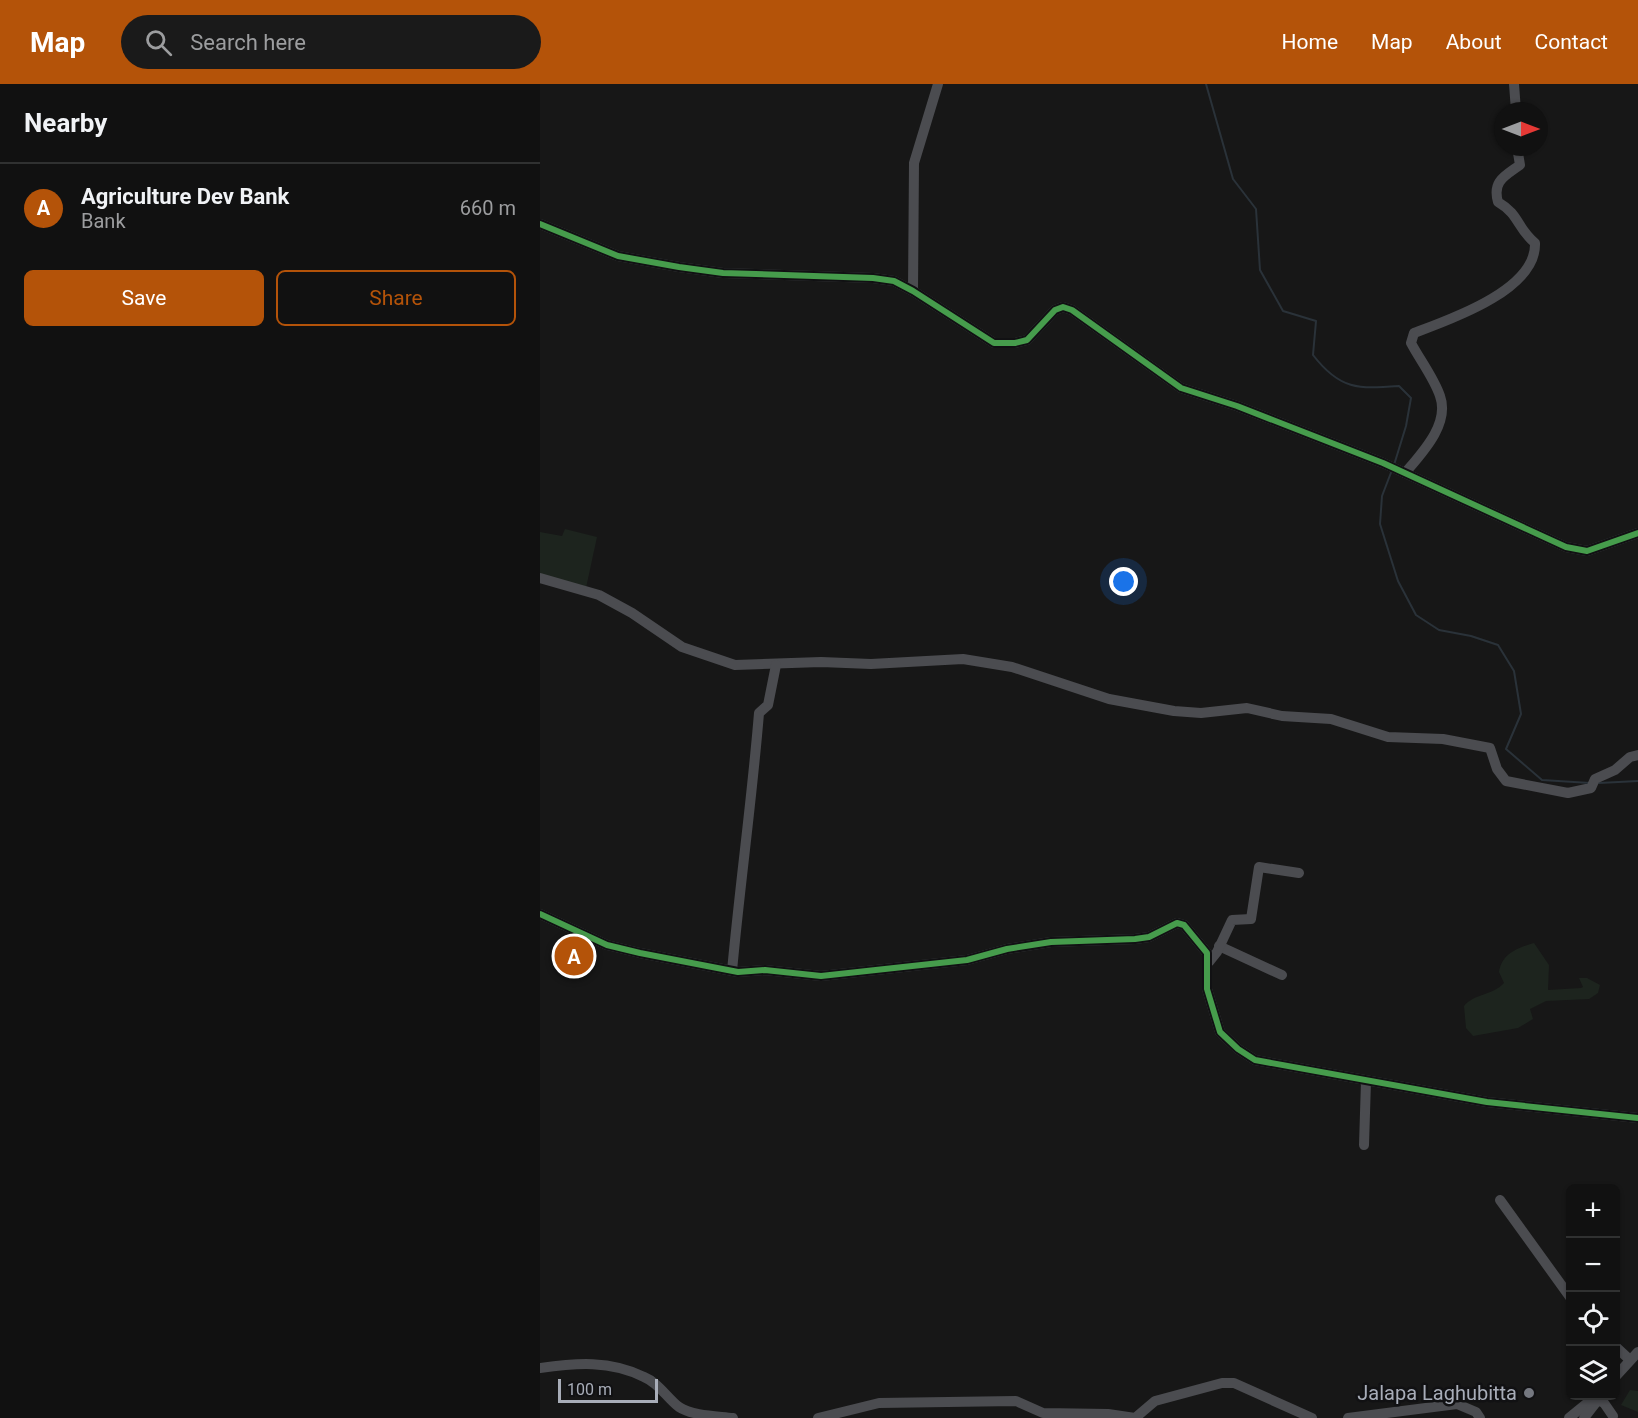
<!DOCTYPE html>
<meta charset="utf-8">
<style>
body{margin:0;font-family:Roboto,sans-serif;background:#1a1a1a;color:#f1f3f6}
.controls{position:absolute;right:18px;bottom:18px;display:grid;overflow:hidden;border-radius:9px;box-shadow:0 2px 4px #0004}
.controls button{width:54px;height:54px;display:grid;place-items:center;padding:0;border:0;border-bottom:2px solid #303131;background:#111;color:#f1f3f6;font:30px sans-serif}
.compass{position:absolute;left:954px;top:18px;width:54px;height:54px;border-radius:50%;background:#111;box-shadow:0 2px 4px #0004;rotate:90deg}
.scale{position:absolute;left:18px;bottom:15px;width:100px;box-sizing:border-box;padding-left:6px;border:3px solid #a8adb8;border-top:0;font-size:16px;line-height:21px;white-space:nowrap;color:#a8adb8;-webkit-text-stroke:4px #111113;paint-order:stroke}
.you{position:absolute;left:584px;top:498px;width:21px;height:21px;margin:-15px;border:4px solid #fff;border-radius:50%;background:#1a73e8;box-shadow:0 0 0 9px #1a73e833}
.badge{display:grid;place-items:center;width:39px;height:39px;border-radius:50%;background:#b45309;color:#fff;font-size:20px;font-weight:700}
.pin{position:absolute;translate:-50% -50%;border:3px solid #fff;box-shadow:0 2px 6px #0006}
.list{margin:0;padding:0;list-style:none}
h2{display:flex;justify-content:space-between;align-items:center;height:78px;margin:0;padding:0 24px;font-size:26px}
h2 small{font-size:20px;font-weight:400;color:#9c9d9f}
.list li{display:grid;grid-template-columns:39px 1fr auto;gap:18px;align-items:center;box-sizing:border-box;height:90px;padding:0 24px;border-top:2px solid #303131}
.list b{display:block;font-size:22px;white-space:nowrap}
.list p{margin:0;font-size:20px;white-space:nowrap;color:#9c9d9f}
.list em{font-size:20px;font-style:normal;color:#9c9d9f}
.actions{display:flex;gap:12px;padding:18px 24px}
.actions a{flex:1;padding:14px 0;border:2px solid #b45309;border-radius:9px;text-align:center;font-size:21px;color:#b45309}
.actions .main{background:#b45309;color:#fff}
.icon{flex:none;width:33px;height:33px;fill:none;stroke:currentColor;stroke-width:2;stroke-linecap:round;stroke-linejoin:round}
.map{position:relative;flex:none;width:1098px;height:1334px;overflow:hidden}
header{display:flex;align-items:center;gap:36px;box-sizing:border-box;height:84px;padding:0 30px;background:#b45309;color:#fff}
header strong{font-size:28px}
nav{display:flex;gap:33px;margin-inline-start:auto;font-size:21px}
.search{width:420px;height:54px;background:#1a1a1a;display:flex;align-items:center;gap:15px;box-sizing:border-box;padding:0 21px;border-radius:33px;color:#9c9d9f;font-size:22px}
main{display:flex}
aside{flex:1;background:#111}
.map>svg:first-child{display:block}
.green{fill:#1d241e}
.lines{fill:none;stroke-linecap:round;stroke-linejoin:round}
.stream{stroke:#2a3239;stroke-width:2}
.minor{stroke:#4b4c50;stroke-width:10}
.cycleway-casing{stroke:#111113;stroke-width:10}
.cycleway{stroke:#469c4c;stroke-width:6}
.poi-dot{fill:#757880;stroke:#111113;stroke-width:2}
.labels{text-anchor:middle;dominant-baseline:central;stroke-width:5;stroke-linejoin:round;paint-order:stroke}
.poi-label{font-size:20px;fill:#a8adb8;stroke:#111113;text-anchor:end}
</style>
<header>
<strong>Map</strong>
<div class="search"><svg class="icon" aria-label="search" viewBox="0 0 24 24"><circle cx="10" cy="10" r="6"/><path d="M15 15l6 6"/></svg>Search here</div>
<nav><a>Home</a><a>Map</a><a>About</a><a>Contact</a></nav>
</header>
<main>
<aside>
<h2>Nearby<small></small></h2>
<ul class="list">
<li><span class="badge">A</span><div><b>Agriculture Dev Bank</b><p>Bank</p></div><em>660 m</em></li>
</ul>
<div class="actions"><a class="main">Save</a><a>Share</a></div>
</aside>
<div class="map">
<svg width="1098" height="1334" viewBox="0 0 1098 1334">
<rect width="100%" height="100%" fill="#171717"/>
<g class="green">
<path d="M25,445L57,453L46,504L0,491V448L22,452Z"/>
<path d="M994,859L1009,881L1008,906L1041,904L1043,903L1039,894H1047L1060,901L1058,909L1049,915L1006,917L990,925L993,935L978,944L933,952L926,944L924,922C935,909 952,912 964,899L959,888C962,869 978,864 994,859Z"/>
<path d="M1090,1306L1098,1307V1328L1081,1321Z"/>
</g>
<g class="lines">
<g class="stream">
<path d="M666,0L693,95L716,125L720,186L743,227L776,237L773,271C800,306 818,305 859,302L871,314L866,342L854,381"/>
<path d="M852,386L842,412L840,440L858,497L876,531L899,546L931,552L958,561L974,587L981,630L966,665L1002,696L1050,699"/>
<path d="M1059,699L1098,697"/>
</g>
<g class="minor">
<path d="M974,0L976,27"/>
<path d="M0,140L78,172L139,183L183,189L333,194L354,197L373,207L454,259H475L487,256L515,226L523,223L532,226L641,304L697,322L843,379L1026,463L1047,467L1098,449"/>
<path d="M373,207L374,79L398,0"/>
<path d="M865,389C882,369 910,340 900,312C894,294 880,276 871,259L874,249C909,236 997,206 995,159C976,143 980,131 958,118C952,97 965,92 980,81L977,63"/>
<path d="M0,494L59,511L92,529L142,563L195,581L281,578L331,580L423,575L472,583L569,615L634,627L661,629L707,624L742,632L791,635L848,653L903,655L950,664L957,685L966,697L1028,709L1051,704L1055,695L1075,686L1090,673L1098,671"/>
<path d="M0,830L67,861L100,869L198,888L225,886L281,892L427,876L467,865L511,858L595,855L609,853L637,839L644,841L667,869V905L680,948L698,965L715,976L947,1018L1098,1034"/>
<path d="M679,862L742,891"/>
<path d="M669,878L677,868L692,836L711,835L719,783L759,789"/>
<path d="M192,887C200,800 212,715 219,629L228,621L236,581"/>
<path d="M824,1061L826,997"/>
<path d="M960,1116L1030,1213"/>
<path d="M1076,1263L1090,1276"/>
<path d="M0,1284C36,1279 70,1276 104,1293C119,1299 127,1314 139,1323C153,1332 177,1332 193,1334"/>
<path d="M1076,1292L1098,1268"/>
<path d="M278,1334L339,1319L476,1317L503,1329L568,1330L595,1334L615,1317L682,1299H694L772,1334"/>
<path d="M808,1334L917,1320L936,1328L940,1334"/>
<path d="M1029,1334L1056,1312"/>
<path d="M1044,1334L1058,1316L1064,1319L1073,1332"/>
</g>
<g class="cycleway-casing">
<g id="cycleway">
<path d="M0,140L78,172L139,183L183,189L333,194L354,197L373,207L454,259H475L487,256L515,226L523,223L532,226L641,304L697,322L843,379L1026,463L1047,467L1098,449"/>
<path d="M0,830L67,861L100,869L198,888L225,886L281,892L427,876L467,865L511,858L595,855L609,853L637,839L644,841L667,869V905L680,948L698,965L715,976L947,1018L1098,1034"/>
</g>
</g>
<use href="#cycleway" class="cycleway"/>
</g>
<circle class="poi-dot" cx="989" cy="1309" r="6"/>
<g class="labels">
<g class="poi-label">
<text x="977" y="1309">Jalapa Laghubitta</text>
</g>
</g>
</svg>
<div class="controls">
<button>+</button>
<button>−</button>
<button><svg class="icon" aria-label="locate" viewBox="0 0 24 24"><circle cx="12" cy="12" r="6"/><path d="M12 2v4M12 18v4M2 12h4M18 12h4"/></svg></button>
<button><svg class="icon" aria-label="layers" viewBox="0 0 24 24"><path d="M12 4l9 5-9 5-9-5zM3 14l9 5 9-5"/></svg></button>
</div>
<svg class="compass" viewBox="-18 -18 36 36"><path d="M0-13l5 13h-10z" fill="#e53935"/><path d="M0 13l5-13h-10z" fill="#9c9d9f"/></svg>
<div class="scale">100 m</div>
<div class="you"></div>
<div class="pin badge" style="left:34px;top:872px">A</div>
</div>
</main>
